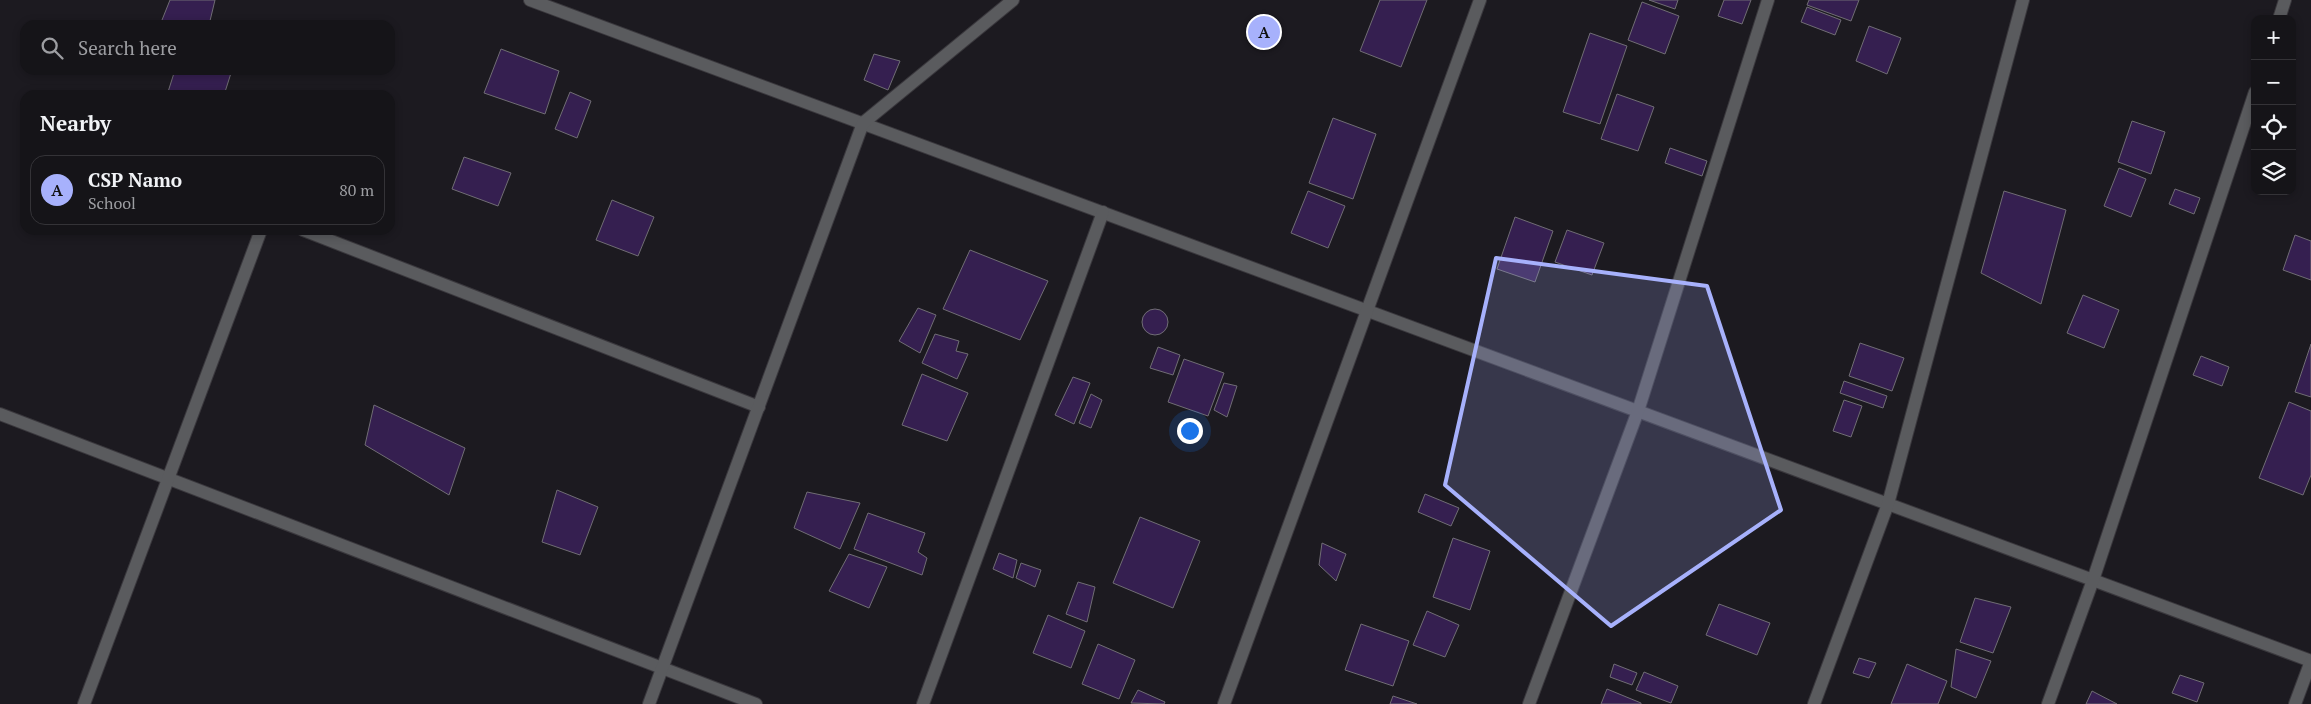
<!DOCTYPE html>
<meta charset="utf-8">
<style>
body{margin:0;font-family:"PT Serif",serif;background:#1e1d21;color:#f1f3f6}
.controls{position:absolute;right:15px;top:15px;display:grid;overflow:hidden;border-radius:10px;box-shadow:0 2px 8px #0003}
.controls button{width:45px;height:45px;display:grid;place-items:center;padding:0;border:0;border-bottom:1px solid #343337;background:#151418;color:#f1f3f6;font:25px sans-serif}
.you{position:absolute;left:1189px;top:430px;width:18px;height:18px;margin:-12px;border:4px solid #fff;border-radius:50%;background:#1a73e8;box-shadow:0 0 0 8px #1a73e833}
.badge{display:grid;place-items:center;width:32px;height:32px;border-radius:50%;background:#a7b1fc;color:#111;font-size:16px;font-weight:700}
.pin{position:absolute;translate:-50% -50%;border:2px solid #fff;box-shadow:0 1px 5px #0006}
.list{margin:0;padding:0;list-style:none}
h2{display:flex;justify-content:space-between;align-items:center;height:65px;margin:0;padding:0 20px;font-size:21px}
h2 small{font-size:16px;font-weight:400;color:#9d9ea2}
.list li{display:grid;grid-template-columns:32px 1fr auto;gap:15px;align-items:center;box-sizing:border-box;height:70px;margin:0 10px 10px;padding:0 10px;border:1px solid #343337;border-radius:15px}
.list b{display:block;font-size:19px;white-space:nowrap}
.list p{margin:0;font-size:16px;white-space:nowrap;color:#9d9ea2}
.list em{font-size:16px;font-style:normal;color:#9d9ea2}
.icon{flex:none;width:28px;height:28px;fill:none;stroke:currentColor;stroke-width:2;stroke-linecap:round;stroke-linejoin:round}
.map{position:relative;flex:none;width:2311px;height:704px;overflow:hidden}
.search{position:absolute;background:#151418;box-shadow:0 2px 8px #0003;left:20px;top:20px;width:375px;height:55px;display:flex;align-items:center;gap:12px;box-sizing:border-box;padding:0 18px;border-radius:15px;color:#9d9ea2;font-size:19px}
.panel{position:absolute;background:#151418;box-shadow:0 2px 8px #0003;left:20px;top:90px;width:375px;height:145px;border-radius:15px}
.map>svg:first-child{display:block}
.building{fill:#351f50;stroke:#706d74}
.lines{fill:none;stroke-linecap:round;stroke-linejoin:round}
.minor-casing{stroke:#3a383d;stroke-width:14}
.minor{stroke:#5a5b5e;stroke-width:12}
.marked{fill:#a7b1fc;fill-opacity:0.2;stroke:#a7b1fc;stroke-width:4;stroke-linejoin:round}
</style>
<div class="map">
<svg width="2311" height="704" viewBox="0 0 2311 704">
<rect width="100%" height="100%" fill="#1c1a20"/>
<g class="building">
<path d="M170,0H215L209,25H160Z"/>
<path d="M1380,0H1427L1401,67L1360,51Z"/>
<path d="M1649,0H1678L1675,9Z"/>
<path d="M1724,0H1751L1742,24L1718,16Z"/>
<path d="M1809,0H1859L1851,21L1807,5Z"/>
<path d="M1642,2L1679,16L1665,54L1628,40Z"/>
<path d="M1807,7L1841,20L1835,35L1801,22Z"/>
<path d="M1869,26L1901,38L1887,74L1856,61Z"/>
<path d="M1590,33L1627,46L1600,124L1563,112Z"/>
<path d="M501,49L559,71L545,114L484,93Z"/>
<path d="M874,54L900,61L888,90L864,80Z"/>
<path d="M175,70H232L224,95H167Z"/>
<path d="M570,92L591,101L577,138L555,129Z"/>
<path d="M1617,94L1654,107L1638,151L1601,139Z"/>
<path d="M1333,118L1376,134L1353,199L1309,183Z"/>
<path d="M2132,121L2165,132L2151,174L2118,162Z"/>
<path d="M1670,148L1707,161L1702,176L1665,163Z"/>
<path d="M464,157L511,173L498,206L452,189Z"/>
<path d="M2119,168L2146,179L2131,217L2104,206Z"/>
<path d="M2175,189L2200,198L2194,214L2169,204Z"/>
<path d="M1308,191L1345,206L1328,248L1291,233Z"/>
<path d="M2004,191L2066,210L2041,304L1981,273Z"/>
<path d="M612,200L654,217L638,256L596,240Z"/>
<path d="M1515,217L1553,231L1535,282L1497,269Z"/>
<path d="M1567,230L1604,243L1592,275L1555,262Z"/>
<path d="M2295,235L2311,241V280L2283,270Z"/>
<path d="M970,250L1048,281L1020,340L943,309Z"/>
<path d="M2083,295L2119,310L2104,348L2067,333Z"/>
<path d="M918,308L936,315L920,353L899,341Z"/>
<circle cx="1155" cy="322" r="13"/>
<path d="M935,334L959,341L956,351L968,354L957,379L922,363Z"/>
<path d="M1860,343L1904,358L1892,391L1849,376Z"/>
<path d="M2311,344V397L2295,392Z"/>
<path d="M1158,347L1180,355L1173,375L1150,368Z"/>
<path d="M2201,356L2229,367L2222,386L2193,375Z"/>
<path d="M1184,359L1224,373L1208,416L1168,402Z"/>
<path d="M922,374L968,393L947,441L902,425Z"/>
<path d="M1073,377L1090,383L1074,424L1055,415Z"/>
<path d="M1844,381L1887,396L1883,408L1840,393Z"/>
<path d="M1224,383L1237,386L1227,417L1214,410Z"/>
<path d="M1091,394L1102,400L1091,428L1079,423Z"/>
<path d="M1844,400L1862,406L1851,437L1833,431Z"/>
<path d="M2289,402L2311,411V475L2303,495L2259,478Z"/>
<path d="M374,405L465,448L449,495L365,445Z"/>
<path d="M557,490L598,507L580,555L542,542Z"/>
<path d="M807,492L860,503L840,549L794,528Z"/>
<path d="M1425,494L1459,508L1451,526L1418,512Z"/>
<path d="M868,513L925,533L918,552L927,558L922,575L854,549Z"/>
<path d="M1140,517L1200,541L1173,608L1113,583Z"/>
<path d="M1453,538L1490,551L1470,610L1433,597Z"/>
<path d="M1322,543L1346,554L1336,581L1319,565Z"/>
<path d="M999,553L1017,560L1013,578L993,569Z"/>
<path d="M849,554L887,567L869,608L829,591Z"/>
<path d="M1021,563L1041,570L1035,587L1016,578Z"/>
<path d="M1078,582L1095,587L1087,622L1066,614Z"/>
<path d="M1975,598L2011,607L1993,653L1960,642Z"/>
<path d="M1719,604L1770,623L1757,655L1706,635Z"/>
<path d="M1427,611L1459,625L1445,657L1413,645Z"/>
<path d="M1048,615L1085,631L1071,668L1033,653Z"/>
<path d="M1361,624L1409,641L1393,686L1345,670Z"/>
<path d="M1098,644L1135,660L1119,699L1082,684Z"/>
<path d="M1956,649L1991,661L1976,698L1951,687Z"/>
<path d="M1859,658L1876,663L1869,678L1853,673Z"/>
<path d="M1614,664L1637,673L1632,685L1610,677Z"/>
<path d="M1907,664L1947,681L1938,704H1891Z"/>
<path d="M1644,672L1678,686L1671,703L1636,690Z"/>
<path d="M2180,675L2204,683L2197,702L2172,693Z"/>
<path d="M1607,689L1641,703V704H1601Z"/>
<path d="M1138,690L1165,702L1164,704L1131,703Z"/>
<path d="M2092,691L2117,704H2086Z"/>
<path d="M1393,696L1417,704H1390Z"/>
</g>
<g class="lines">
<g class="minor-casing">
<g id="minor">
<path d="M530,0L2311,661"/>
<path d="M2279,19L2285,0"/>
<path d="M303,230L759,407"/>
<path d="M0,414L756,704"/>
<path d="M84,704L261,230"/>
<path d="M649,704L863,123L1013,0"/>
<path d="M923,704L1103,212"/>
<path d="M1224,704L1480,0"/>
<path d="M1529,704L1638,411L1768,0"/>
<path d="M1814,704L1888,504L2023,0"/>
<path d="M2048,704L2093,580L2255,92"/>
<path d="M2295,704L2311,661"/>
</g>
</g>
<use href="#minor" class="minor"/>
</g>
<path class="marked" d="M1496,258L1707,286L1781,510L1611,626L1445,485Z"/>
</svg>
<div class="controls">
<button>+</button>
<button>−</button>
<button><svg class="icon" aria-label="locate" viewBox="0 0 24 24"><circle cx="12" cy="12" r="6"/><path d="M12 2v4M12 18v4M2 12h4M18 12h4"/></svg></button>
<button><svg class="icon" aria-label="layers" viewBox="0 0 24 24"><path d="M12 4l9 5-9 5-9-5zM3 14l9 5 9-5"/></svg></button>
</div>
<div class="you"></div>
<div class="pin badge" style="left:1264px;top:32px">A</div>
<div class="search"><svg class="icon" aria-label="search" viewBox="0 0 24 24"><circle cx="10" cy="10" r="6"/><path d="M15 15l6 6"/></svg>Search here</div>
<section class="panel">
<h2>Nearby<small></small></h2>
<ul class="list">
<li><span class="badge">A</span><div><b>CSP Namo</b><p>School</p></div><em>80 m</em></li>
</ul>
</section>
</div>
